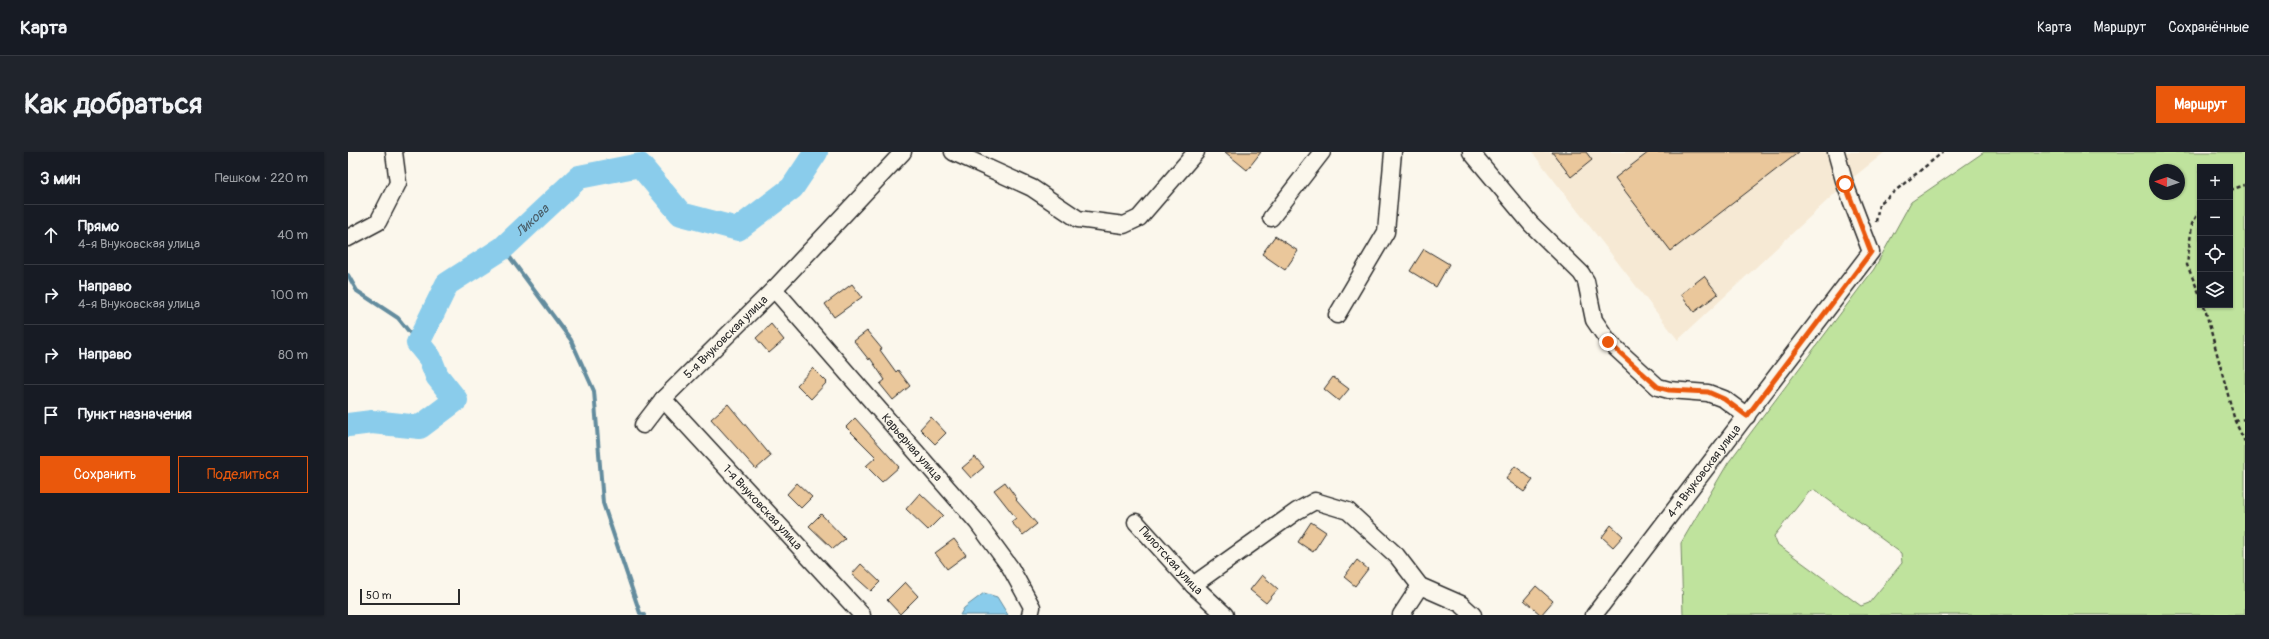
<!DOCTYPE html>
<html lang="ru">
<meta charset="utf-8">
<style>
body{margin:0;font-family:Pangolin,sans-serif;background:#20242c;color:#f1f3f6}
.controls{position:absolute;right:12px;top:12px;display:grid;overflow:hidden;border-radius:0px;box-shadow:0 1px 3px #0004}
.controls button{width:36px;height:36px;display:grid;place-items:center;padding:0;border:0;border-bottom:1px solid #363941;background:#171b24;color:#f1f3f6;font:20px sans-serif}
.compass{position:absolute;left:1801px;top:12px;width:36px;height:36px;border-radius:50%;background:#171b24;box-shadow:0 1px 3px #0004;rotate:272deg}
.scale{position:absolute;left:12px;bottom:10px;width:100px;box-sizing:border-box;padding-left:4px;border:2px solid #2b2b2b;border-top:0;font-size:11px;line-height:14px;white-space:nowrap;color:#2b2b2b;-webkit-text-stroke:3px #fbf7ec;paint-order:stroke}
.stop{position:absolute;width:12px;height:12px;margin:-9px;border:3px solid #ea580c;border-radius:50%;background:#fff}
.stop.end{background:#ea580c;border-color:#fff;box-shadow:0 1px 4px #0008}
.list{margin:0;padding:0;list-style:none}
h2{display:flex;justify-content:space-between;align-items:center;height:52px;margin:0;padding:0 16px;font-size:17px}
h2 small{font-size:13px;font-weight:400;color:#9ea1a6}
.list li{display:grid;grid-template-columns:26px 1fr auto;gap:12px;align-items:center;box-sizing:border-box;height:60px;padding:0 16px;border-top:1px solid #363941}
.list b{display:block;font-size:15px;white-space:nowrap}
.list p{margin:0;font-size:13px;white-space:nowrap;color:#9ea1a6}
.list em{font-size:13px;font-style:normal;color:#9ea1a6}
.actions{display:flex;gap:8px;padding:12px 16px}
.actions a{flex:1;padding:9px 0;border:1px solid #ea580c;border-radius:0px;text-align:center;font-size:14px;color:#ea580c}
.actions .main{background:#ea580c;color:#fff}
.icon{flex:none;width:22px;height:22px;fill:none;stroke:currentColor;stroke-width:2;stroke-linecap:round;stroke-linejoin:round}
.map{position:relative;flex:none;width:1897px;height:463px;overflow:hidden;border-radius:0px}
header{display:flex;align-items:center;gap:24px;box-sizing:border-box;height:56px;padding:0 20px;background:#171b24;border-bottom:1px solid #363941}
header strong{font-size:19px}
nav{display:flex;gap:22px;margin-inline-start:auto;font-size:14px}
.intro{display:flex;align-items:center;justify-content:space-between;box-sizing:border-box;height:96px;padding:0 24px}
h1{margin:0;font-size:28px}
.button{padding:10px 18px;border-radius:0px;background:#ea580c;color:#fff;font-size:14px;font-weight:700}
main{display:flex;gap:24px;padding:0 24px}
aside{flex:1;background:#171b24;border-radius:0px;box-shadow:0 1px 3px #0004}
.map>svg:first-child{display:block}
.built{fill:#f6e9d4}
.green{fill:#bfe39d;stroke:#758764;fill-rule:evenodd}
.water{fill:#8acceb;stroke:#648c9e}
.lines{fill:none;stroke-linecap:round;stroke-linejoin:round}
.stream{stroke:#648c9e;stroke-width:4}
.river{stroke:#8acceb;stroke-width:24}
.building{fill:#eac79b;stroke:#2b2b2b}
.minor-casing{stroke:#2b2b2b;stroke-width:19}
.path{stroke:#2b2b2b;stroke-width:2.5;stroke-dasharray:4 3;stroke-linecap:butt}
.minor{stroke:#fbf7ec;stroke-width:16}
.route{stroke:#ea580c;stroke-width:5}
.labels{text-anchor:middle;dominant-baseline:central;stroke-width:3;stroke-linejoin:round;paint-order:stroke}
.street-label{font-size:12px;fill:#2b2b2b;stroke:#fbf7ec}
.water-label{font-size:13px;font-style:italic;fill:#485b65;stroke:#fbf7ec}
</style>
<header>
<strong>Карта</strong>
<nav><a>Карта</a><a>Маршрут</a><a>Сохранённые</a></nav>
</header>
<div class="intro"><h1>Как добраться</h1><a class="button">Маршрут</a></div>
<main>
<aside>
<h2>3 мин<small>Пешком · 220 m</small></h2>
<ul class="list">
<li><svg class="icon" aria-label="ahead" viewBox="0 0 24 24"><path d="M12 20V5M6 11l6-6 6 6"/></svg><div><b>Прямо</b><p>4-я Внуковская улица</p></div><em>40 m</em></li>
<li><svg class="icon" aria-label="right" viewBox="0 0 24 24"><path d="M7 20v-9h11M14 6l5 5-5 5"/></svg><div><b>Направо</b><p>4-я Внуковская улица</p></div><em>100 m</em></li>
<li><svg class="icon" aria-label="right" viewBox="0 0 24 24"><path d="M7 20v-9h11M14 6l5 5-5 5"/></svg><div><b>Направо</b></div><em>80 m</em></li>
<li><svg class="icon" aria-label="arrive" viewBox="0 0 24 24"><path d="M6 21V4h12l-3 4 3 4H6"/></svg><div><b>Пункт назначения</b></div></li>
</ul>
<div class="actions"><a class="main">Сохранить</a><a>Поделиться</a></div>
</aside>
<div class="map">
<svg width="1897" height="463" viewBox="0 0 1897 463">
<rect width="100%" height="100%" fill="#fbf7ec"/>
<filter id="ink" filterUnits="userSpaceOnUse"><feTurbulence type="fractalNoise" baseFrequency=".025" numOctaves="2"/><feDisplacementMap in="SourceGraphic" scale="8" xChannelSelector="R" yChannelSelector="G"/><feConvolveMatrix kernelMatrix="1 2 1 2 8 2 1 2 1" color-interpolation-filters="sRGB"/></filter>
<g filter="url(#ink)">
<path class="built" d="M1184,0H1537L1497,32L1330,188Z"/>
<path class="green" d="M1636,0H1897V463H1335L1333,391L1380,311L1526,117L1563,50ZM1852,15H1882V153H1852ZM1807,18H1831V42H1807ZM1467,338L1553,401L1554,411L1521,451L1513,454L1429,392L1426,384L1461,340Z"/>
<path class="water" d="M636,441L649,445L660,463H612L616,456Z"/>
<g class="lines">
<g class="stream">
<path d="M155,96L223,188L246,239L255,351L292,461L296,463"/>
<path d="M0,123L9,139L50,166L71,192L70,191"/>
</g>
<path class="river" id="s1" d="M0,273L24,270L72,275L108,248L89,224L82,206L70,191L99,132L155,96L231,25L292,13L333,62L390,77L444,36L468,0"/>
</g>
<g class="building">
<path d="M877,0H913L899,18Z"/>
<path d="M1204,0H1238L1244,8L1223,25Z"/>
<path d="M1301,0H1451L1323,99L1267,26Z"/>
<path d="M927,84L950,99L937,118L914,102Z"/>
<path d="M1076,97L1101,112L1088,135L1062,119Z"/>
<path d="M1356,124L1370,142L1346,160L1333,142Z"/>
<path d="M504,132L514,145L486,165L477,152Z"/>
<path d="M423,172L436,188L421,201L408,186Z"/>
<path d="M519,179L534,197L532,198L548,220L550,218L562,234L545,248L532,232L537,228L522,206L521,208L506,189Z"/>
<path d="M465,216L479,230L463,247L449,233Z"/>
<path d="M985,225L1001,237L991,249L976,237Z"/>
<path d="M380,252L423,304L408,317L363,267Z"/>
<path d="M583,265L598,281L587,292L572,277Z"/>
<path d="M507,266L551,315L534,330L518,314L528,305L498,275Z"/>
<path d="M627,305L636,315L623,326L614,316Z"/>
<path d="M1167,314L1185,328L1176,340L1158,327Z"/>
<path d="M657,330L669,347L668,348L689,372L675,383L663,370L668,366L646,338Z"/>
<path d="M449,331L464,345L453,356L439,342Z"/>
<path d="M572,341L595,363L580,378L558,357Z"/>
<path d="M473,362L497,387L485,397L461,374Z"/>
<path d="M963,370L978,380L965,400L950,390Z"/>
<path d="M1263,373L1275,384L1265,395L1254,385Z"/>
<path d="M606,387L618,403L599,417L587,401Z"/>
<path d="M1009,408L1020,417L1007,434L996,425Z"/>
<path d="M513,412L532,430L523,439L504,422Z"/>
<path d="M914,423L930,437L918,451L902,438Z"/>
<path d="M557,430L570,444L552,462L539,448Z"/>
<path d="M1188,434L1205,449L1193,463L1176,448Z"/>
</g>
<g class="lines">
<g class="minor-casing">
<g id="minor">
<path d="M605,0L684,36L730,67L776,73L791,66L848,0"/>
<path d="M1123,0L1183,72L1233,121L1238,129L1246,168L1261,190L1310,235L1321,238L1360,241L1376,247L1399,264"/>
<path d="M923,66L974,0"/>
<path d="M0,86L30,70L50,31L46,0"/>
<path id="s2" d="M426,137L629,370L662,415L684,455L682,463"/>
<path d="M989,163L1038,80L1045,0"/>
<path id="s3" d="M315,247L514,463"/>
<path id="s4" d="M295,273L315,247L426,137L555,0"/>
<path id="s5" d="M788,370L845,433L877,463"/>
<path d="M845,433L949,359L967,349L1000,359L1049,404L1072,434L1113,452L1125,463"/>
<path d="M1053,463L1072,434"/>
<path id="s6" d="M1246,463L1523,100L1497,32L1488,0"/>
</g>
</g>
<g class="path">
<path d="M1882,38L1897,33"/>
<path d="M1852,58L1844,72L1839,113L1852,143"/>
<path d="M1528,70L1531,52L1595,0"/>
<path d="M1856,153L1887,269L1897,290"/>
<path d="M1887,269L1897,267"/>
</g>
<use href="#minor" class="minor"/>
</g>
</g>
<g class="lines" filter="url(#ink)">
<path class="route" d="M1260,190L1310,235L1321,238L1360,240L1376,247L1399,264L1523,100L1497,32"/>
</g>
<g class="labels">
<g class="street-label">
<text stroke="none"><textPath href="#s4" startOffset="121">5-я Внуковская улица</textPath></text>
<text stroke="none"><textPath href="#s2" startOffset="210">Карьерная улица</textPath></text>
<text stroke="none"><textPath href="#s6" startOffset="181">4-я Внуковская улица</textPath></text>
<text stroke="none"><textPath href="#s3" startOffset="147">1-я Внуковская улица</textPath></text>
<text stroke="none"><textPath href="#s5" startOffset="52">Пилотская улица</textPath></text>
</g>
<g class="water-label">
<text stroke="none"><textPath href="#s1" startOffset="359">Ликова</textPath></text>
</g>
</g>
</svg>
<div class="controls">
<button>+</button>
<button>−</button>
<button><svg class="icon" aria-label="locate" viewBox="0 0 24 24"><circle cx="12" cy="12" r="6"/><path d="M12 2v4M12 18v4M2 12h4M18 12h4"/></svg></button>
<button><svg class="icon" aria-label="layers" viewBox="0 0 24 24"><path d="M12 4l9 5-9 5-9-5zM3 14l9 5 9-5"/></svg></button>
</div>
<svg class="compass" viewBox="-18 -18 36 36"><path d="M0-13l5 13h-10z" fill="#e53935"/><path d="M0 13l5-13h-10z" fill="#9ea1a6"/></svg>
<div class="scale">50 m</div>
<div class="stop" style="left:1497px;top:32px"></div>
<div class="stop end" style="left:1260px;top:190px"></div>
</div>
</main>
